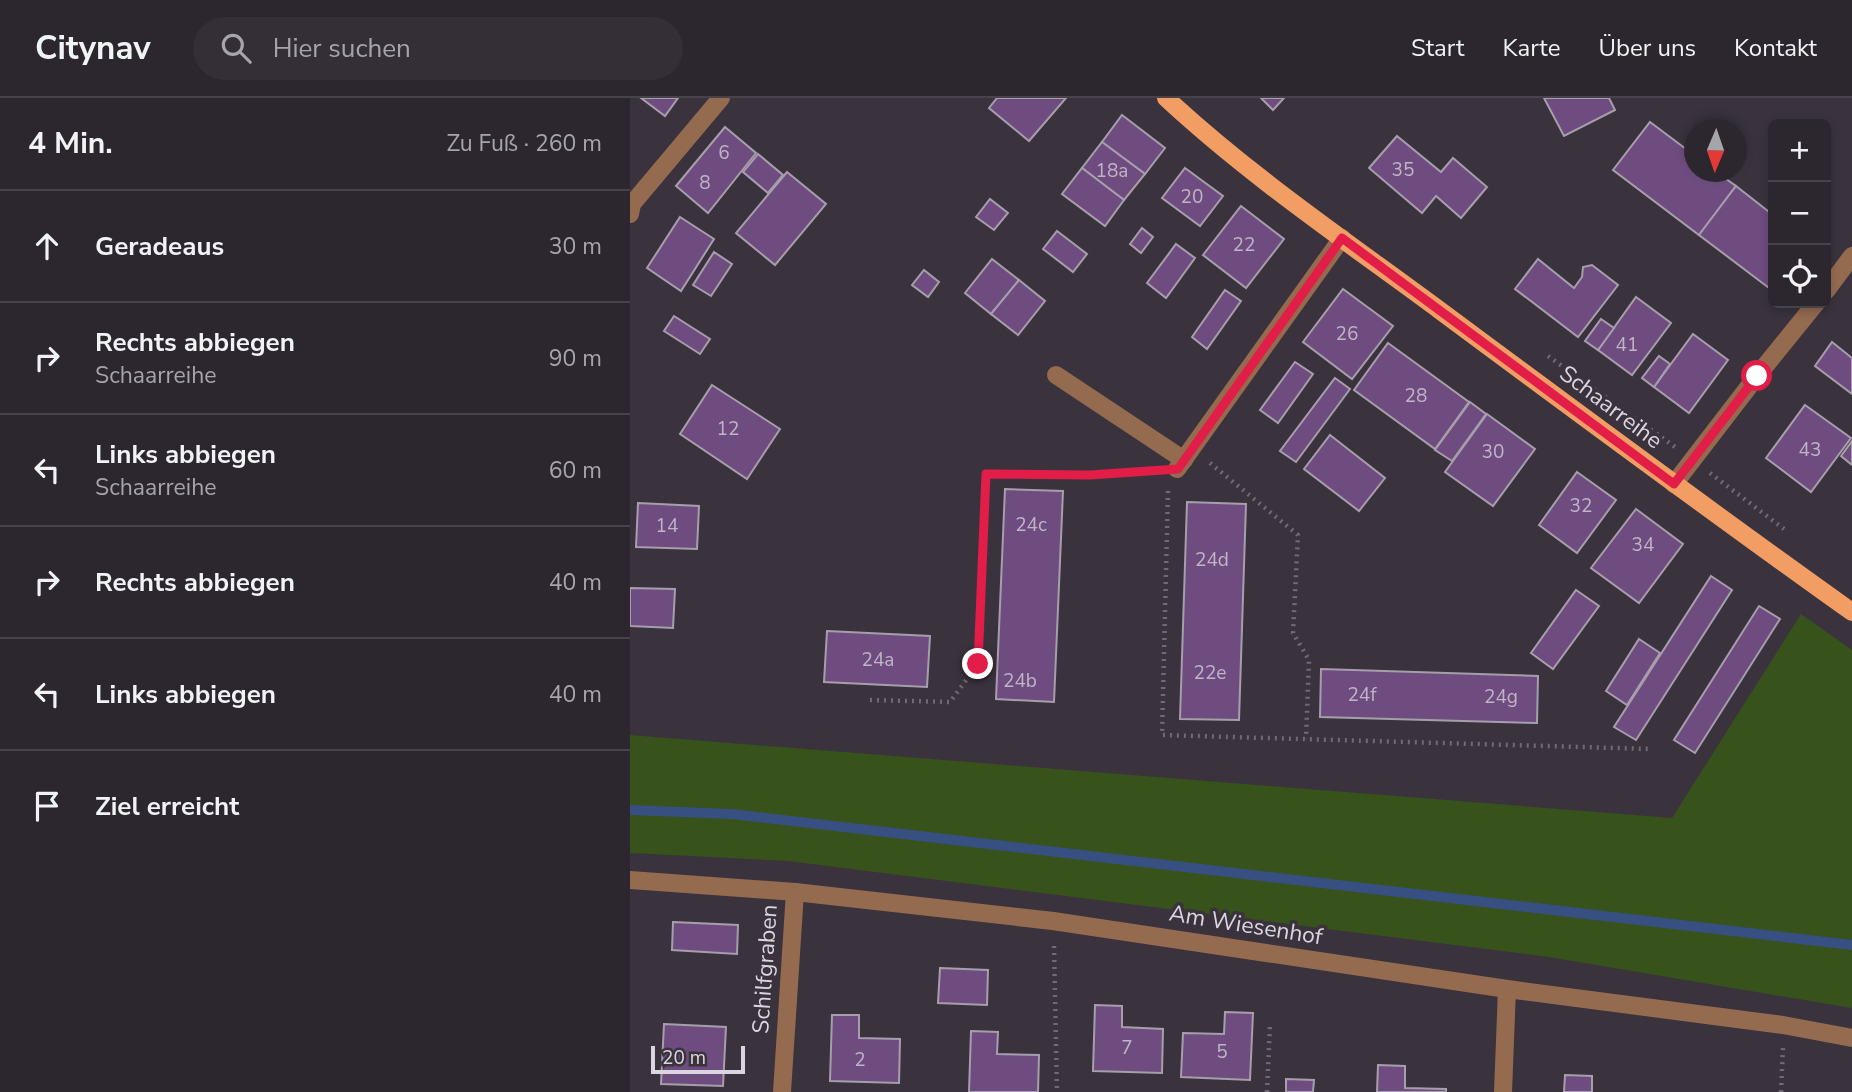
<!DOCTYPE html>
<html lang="de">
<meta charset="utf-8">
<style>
body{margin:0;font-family:"Nunito Sans",sans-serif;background:#342e36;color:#f1f3f6}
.controls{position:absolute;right:21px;top:21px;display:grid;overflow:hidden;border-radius:10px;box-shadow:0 4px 10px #0003}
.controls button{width:63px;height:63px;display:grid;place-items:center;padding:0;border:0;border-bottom:2px solid #48434a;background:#2c262e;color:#f1f3f6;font:35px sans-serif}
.compass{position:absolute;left:1054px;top:21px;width:63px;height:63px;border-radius:50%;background:#2c262e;box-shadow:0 4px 10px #0003;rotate:182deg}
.scale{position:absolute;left:21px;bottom:18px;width:94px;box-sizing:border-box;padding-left:7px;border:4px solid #dbd6dd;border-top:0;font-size:19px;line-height:24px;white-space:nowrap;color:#dbd6dd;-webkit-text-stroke:5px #3a333e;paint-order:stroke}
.stop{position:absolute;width:21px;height:21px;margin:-16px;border:5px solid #e11d48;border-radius:50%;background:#fff}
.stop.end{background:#e11d48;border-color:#fff;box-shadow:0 2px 7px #0008}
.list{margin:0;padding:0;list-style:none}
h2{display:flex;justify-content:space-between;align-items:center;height:91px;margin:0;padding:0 28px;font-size:30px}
h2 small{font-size:23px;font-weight:400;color:#a6a5aa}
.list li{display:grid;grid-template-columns:46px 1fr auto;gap:21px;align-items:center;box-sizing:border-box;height:112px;padding:0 28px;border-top:2px solid #48434a}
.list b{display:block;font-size:26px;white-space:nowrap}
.list p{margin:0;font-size:23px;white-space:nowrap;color:#a6a5aa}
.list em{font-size:23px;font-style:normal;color:#a6a5aa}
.icon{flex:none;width:38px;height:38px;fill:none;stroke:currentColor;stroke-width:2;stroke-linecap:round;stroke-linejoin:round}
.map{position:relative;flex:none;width:1222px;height:994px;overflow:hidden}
header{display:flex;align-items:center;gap:42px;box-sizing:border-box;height:98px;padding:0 35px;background:#2c262e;border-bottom:2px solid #48434a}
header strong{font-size:33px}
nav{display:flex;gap:38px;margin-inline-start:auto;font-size:24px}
.search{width:490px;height:63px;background:#342e36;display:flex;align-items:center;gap:18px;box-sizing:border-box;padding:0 24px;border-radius:38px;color:#a6a5aa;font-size:26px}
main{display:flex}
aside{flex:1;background:#2c262e}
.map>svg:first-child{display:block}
.green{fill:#37521b}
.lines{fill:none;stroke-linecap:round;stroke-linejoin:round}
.stream{stroke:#375081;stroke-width:10}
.building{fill:#6e4c7f;stroke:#a69eab;stroke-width:2}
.path{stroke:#716a74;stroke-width:4.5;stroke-dasharray:2 5;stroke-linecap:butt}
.minor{stroke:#956b50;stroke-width:18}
.major{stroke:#f29d63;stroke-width:18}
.route{stroke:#e11d48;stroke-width:9}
.labels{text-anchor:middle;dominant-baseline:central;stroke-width:7;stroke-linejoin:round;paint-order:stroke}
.number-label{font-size:19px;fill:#c0b4c6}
.street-label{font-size:23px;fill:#dbd6dd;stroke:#3a333e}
</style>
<header>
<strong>Citynav</strong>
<div class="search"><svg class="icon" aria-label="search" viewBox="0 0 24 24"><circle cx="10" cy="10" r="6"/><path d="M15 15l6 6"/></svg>Hier suchen</div>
<nav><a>Start</a><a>Karte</a><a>Über uns</a><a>Kontakt</a></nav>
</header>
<main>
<aside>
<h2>4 Min.<small>Zu Fuß · 260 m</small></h2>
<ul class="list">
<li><svg class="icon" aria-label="ahead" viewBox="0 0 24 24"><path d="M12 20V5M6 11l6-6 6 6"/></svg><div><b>Geradeaus</b></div><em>30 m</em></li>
<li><svg class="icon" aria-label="right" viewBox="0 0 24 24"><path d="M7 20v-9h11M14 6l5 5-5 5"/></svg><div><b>Rechts abbiegen</b><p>Schaarreihe</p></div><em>90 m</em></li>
<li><svg class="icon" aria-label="left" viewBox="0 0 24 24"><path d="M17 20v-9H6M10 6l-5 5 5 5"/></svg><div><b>Links abbiegen</b><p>Schaarreihe</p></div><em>60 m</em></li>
<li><svg class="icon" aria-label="right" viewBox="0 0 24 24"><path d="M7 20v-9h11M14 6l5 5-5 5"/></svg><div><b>Rechts abbiegen</b></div><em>40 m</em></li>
<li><svg class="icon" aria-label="left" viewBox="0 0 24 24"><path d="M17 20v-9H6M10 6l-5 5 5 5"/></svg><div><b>Links abbiegen</b></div><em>40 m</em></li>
<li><svg class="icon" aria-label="arrive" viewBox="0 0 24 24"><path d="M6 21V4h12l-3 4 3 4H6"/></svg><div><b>Ziel erreicht</b></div></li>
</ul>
</aside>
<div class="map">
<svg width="1222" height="994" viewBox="0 0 1222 994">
<rect width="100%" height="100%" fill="#3a333e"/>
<path class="green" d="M1171,516L1222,552V910L919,859L158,763L0,755V637L1042,720Z"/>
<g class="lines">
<path class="stream" d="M0,712L102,716L1222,847"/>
</g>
<g class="building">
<path d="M11,0H48L35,18Z"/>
<path d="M367,0H436L399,43L359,10Z"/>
<path d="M631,0H654L643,12Z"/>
<path d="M914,0H979L985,12L934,38Z"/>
<path d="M492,17L535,50L515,76L472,44Z"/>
<path d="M1020,24L1064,57V74H1086L1106,88L1069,137L983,72Z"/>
<path d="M95,29L126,55L78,115L46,88Z"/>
<path d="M767,38L811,74L823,60L857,89L831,120L806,98L792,115L739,70Z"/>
<path d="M472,44L515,76L494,102L452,70Z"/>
<path d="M128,56L153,77L138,95L113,74Z"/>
<path d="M452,70L494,102L475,128L432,96Z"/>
<path d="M555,70L593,98L570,128L532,100Z"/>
<path d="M157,74L196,106L145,167L106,135Z"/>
<path d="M1106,88L1143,117V193L1069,137Z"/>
<path d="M360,101L378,115L364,132L346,119Z"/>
<path d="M611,108L654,141L616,190L573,157Z"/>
<path d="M50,119L84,141L51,193L17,170Z"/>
<path d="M512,130L523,139L511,155L500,146Z"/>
<path d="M427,133L457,156L443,174L413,151Z"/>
<path d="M546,146L565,160L536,200L517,185Z"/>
<path d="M84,154L102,166L81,198L63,187Z"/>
<path d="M362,161L389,182L361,216L335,195Z"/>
<path d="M908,161L944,190L952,179L953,169L962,167L988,187L948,239L885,191Z"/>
<path d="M294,172L309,184L298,199L282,187Z"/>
<path d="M389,182L415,203L388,237L361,216Z"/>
<path d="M713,191L763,228L722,281L673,244Z"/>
<path d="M595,192L611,203L577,251L562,239Z"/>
<path d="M1006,199L1041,225L1002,277L968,252Z"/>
<path d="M44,218L80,241L70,256L34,233Z"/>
<path d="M971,221L984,230L968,252L955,243Z"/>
<path d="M1063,236L1098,262L1059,315L1024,289Z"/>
<path d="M1202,244L1222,260V296L1185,268Z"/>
<path d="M758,245L839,304L805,351L724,292Z"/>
<path d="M1029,258L1040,266L1024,289L1012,280Z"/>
<path d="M665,264L683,276L648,325L630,312Z"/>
<path d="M705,280L720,291L666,364L650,353Z"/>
<path d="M82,287L150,331L117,381L50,336Z"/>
<path d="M840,304L856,316L822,363L805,352Z"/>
<path d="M1175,307L1221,340L1181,394L1136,360Z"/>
<path d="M857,316L905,351L863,408L815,374Z"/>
<path d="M700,337L755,380L729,413L674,371Z"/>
<path d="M1222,343V367L1211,358Z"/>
<path d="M947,374L986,402L947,455L909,427Z"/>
<path d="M375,391L433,393L424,604L366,601Z"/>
<path d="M557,404L616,406L609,622L550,621Z"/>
<path d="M8,405L69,408L67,451L6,449Z"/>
<path d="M1006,411L1053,446L1009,505L961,470Z"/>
<path d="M1081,478L1102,492L1006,642L984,629Z"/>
<path d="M0,490L45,491L43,530L0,528Z"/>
<path d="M946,492L969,508L923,571L901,555Z"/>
<path d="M1129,508L1150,521L1065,655L1044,642Z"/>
<path d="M197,533L300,538L297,589L194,584Z"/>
<path d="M1009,541L1030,555L997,607L976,593Z"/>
<path d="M691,571L908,578L907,625L690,619Z"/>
<path d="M43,824L108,827L107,856L42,852Z"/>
<path d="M310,870L358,872L357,907L308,905Z"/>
<path d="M465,907L492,908V929L533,931L532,975L463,973Z"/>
<path d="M595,914L623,915L620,982L551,979L553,935L594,936Z"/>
<path d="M202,917H229V940L270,941L269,985L200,983Z"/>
<path d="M34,926L96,929L93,988L31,986Z"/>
<path d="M341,933L368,934L367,956L409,957L408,994H339Z"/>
<path d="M748,967L775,968V990L816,991V994H747Z"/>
<path d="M935,977L962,978V994H934Z"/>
<path d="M656,981L684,982L683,994H656Z"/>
</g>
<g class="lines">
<g class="path">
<path d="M918,258L1045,349"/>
<path d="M580,365L668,437L663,535L679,562L676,641"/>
<path d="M1080,375L1154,431"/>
<path d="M538,393L532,637L1021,651"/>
<path d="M240,602L320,604L348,566L356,376L460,377L524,373"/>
<path d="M424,848L427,994"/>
<path d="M637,994L640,926"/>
<path d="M1151,994L1153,949"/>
</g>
<g class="minor">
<path d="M0,116L2,106L91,0"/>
<path d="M1196,193L1222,158"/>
<path d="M426,277L554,362"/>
<path d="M547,371L712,140"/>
<path d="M1044,386L1127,278L1186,205"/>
<path d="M0,782L165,794L423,823L877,891L1153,927L1222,940"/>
<path d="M152,994L165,794"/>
<path d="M873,994L877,891"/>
</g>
<path class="major" d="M536,0C621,79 719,145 812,214C948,315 1084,416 1222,514"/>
</g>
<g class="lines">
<path class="route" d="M348,566L356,376L460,377L548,371L712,140L1044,386L1127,278"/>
</g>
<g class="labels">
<g class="number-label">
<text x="94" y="55">6</text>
<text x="773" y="72">35</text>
<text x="482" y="73">18a</text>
<text x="75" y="85">8</text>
<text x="562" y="99">20</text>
<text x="614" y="147">22</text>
<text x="717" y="236">26</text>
<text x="997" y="247">41</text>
<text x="786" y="298">28</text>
<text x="98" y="331">12</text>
<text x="1180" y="352">43</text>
<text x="863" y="354">30</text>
<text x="951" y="408">32</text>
<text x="401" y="427">24c</text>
<text x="37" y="428">14</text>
<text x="1013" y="447">34</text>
<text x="582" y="462">24d</text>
<text x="248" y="562">24a</text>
<text x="580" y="575">22e</text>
<text x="390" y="583">24b</text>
<text x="732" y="597">24f</text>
<text x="871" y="599">24g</text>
<text x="497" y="950">7</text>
<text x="592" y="954">5</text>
<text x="230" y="962">2</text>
</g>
<g class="street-label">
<text transform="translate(981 309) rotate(37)">Schaarreihe</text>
<text transform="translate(616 827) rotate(9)">Am Wiesenhof</text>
<text transform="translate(135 871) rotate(-86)">Schilfgraben</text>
</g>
</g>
</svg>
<div class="controls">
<button>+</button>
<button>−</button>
<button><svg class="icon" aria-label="locate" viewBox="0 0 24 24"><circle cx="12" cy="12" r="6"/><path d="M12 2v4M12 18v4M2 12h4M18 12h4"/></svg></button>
</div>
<svg class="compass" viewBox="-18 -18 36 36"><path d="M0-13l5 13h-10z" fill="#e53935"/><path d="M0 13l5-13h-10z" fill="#a6a5aa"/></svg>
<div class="scale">20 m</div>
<div class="stop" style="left:1127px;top:278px"></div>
<div class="stop end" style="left:348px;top:566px"></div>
</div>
</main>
